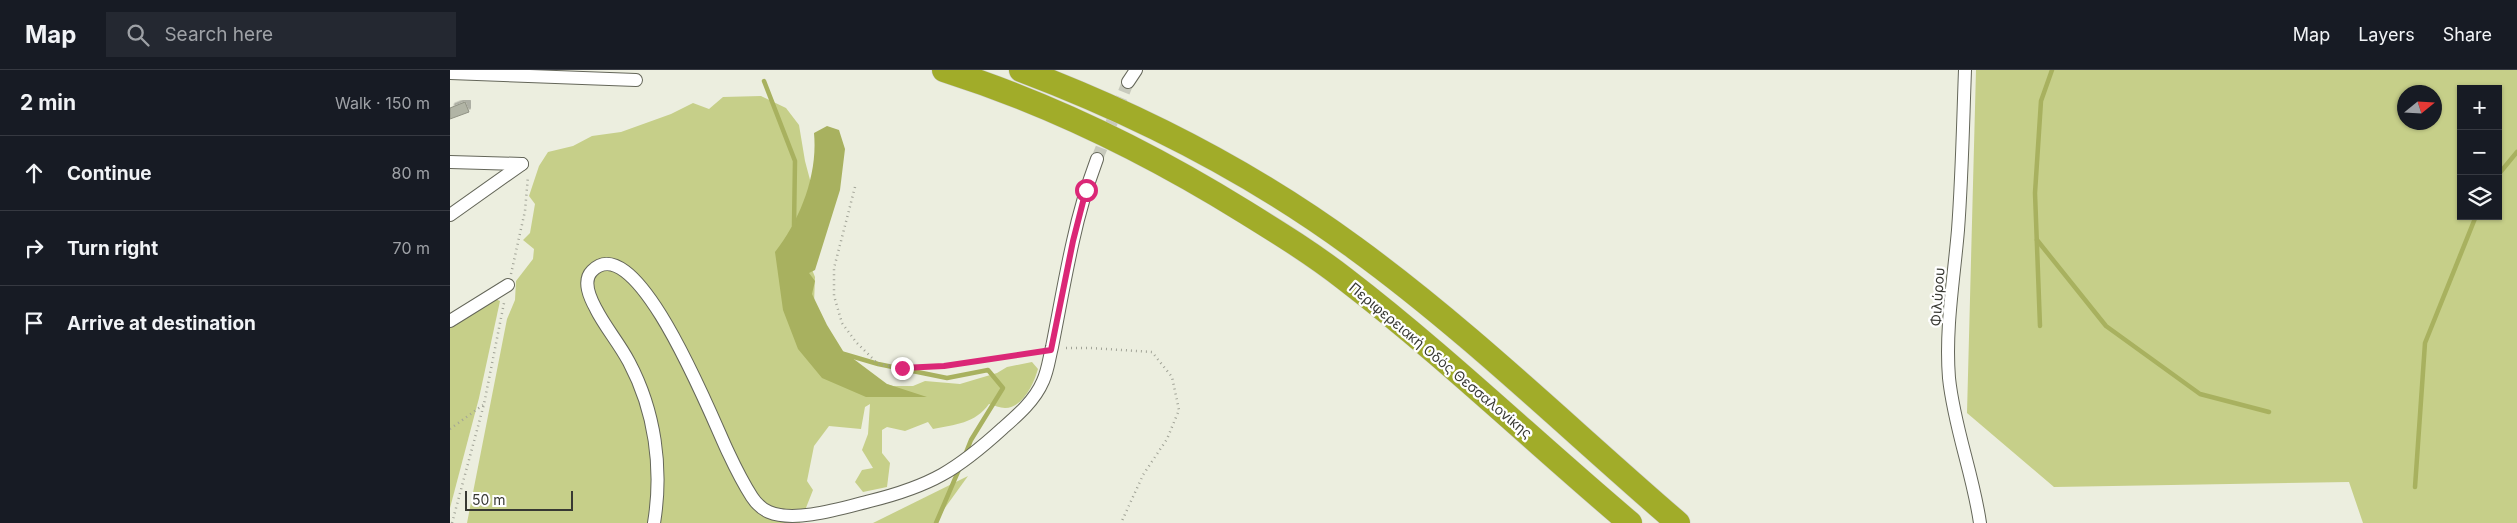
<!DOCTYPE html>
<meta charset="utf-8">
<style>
body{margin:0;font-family:Inter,sans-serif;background:#242831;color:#f1f3f6}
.controls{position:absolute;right:15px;top:15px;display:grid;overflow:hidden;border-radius:0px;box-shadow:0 1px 4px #0004}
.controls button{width:45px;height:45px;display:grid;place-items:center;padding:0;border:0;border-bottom:1px solid #363941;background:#171b24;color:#f1f3f6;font:25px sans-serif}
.compass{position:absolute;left:1947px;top:15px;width:45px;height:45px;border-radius:50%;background:#171b24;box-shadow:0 1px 4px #0004;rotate:72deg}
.scale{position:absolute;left:15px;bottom:12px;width:108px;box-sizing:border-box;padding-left:5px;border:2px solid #383933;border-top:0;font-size:14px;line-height:18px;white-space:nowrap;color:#383933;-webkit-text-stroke:4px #fff;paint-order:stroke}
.stop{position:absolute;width:15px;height:15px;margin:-11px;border:4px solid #db2777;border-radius:50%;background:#fff}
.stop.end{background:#db2777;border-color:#fff;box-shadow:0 1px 5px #0008}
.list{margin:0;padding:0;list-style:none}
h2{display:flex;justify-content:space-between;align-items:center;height:65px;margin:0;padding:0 20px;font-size:21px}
h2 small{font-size:16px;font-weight:400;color:#9ea1a6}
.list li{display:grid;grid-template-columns:32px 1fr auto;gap:15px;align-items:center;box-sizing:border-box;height:75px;padding:0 20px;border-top:1px solid #363941}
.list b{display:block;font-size:19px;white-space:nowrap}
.list em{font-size:16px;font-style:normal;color:#9ea1a6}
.icon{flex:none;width:28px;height:28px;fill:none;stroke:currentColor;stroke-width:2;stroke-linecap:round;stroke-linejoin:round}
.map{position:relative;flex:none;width:2067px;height:453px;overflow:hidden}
header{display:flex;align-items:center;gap:30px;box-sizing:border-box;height:70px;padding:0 25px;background:#171b24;border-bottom:1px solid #363941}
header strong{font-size:24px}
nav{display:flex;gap:28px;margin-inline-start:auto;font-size:18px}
.search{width:350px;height:45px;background:#242831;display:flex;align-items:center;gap:12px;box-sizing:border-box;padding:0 18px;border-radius:0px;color:#9ea1a6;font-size:19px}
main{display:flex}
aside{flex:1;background:#171b24}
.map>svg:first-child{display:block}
.green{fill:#c6cf89;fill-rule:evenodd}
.water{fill:#a8b15f}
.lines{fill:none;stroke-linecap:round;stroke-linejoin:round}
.stream{stroke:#a8b15f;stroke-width:4.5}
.building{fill:#b1b4a5;stroke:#919385;filter:url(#shadow)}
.street-tunnel{stroke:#c8cabd;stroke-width:12;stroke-dasharray:12 6;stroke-linecap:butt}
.street-casing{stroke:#646659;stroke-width:14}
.highway-casing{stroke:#cfcfce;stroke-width:25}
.path{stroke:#a1a397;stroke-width:2.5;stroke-dasharray:1 4;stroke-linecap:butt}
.street{stroke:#fff;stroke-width:12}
.highway{stroke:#a1ac29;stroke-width:24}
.route{stroke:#db2777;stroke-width:6}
.labels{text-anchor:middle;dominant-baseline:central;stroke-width:4.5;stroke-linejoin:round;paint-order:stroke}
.street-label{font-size:14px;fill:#383933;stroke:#fff}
</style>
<header>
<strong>Map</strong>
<div class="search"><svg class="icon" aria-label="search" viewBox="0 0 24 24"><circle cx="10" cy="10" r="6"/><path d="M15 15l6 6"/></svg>Search here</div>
<nav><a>Map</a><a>Layers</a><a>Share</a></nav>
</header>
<main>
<aside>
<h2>2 min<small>Walk · 150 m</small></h2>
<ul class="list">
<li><svg class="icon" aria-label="ahead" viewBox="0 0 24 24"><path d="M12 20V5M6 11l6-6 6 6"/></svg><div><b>Continue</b></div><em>80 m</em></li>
<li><svg class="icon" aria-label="right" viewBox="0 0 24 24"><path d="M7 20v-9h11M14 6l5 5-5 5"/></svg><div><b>Turn right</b></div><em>70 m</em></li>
<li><svg class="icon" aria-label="arrive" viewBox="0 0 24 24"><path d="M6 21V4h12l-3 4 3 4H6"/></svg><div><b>Arrive at destination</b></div></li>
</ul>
</aside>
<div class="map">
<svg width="2067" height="453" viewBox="0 0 2067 453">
<defs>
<filter id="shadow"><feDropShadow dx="4.5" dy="-4.5" stdDeviation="0" flood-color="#0004"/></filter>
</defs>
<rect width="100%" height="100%" fill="#eceedf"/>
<g class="green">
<path d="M1526,0H2067V453H1913L1899,412L1604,417L1517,343ZM2011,19H2048V146H2011ZM1984,22V52H1954V22Z"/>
<path d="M311,26L336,38L349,55L355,91L372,155L361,197L365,207L364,234L369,274L424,310L443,316H463L475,311L510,314L547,303L557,297L582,292L588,299C584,313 573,338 555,338C550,338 544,335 539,334C526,353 504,355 483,359L478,352L455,361L437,357L432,360V383L440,393L437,417L413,422L405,412L412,400L423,398L412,380L418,364L420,334L415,337L411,359L379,356L364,376L357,411L363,420L350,453H17L57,249L65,230L66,211L83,189L84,179L73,170L80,163L85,134L79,126L89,96L98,82L123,76L142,66L171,62L221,44L243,33L259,39L273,27Z"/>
<path d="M43,228L50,231L29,328L0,438V258Z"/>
<path d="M518,406L484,453H423Z"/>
</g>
<path class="water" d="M377,56L389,60L395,79L390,120L365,200L359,203L365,211L362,224L377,255L393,281L437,314L477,327H416L372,308L348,279L333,240L325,182C350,150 368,105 364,63Z"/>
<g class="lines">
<g class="stream">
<path d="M314,11L345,91L344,156"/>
<path d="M2048,105L2067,82"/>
<path d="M1587,170L1656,256L1750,324L1819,342"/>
<path d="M1590,256L1585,123L1591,31L1602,0"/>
<path d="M394,284L428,294L497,308L538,300L553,318L521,370L515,385"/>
<path d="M1965,417L1975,273L2026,146"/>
<path d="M486,453L510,397"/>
</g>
</g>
<path class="building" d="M15,32L19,42L0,49V38Z"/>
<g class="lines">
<path class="street-tunnel" d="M647,89L678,12"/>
<g class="street-casing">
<g id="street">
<path d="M1515,0C1513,53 1512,107 1508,160C1504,208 1495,259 1499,308C1504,357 1523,404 1530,453"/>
<path d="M0,3L186,10"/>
<path d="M678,12L686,0"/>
<path d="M0,92L72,94"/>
<path d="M0,145L72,94"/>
<path d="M0,251L58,215"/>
<path d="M204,453C213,398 205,341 179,292C169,273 155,257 146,239C140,228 132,211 142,201C187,154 265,356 278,382C285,397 293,413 302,427C306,433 312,439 319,442C345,453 392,438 420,431C481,416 507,400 553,358C568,345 585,330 593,311C598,300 599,289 602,277C609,242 615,206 623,171C629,143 637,116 647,89"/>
</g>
</g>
<g class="highway-casing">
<g id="highway">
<path d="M494,0C601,34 700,83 795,142C829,163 863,184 895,209C994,285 1084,372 1180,453"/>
<path d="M571,0C690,45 803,103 905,178C1019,261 1121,361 1228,453"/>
</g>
</g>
<g class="path">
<path d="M405,117L384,198V226L392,253L406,272L428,294L452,298L494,296L588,282"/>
<path d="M61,204L75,141L78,106"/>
<path d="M616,278H641L702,282L722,307L729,340L717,369L693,405L671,453"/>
<path d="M0,359L33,335"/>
<path d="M2,453L34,334L54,233"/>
</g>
<use href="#street" class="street"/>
<use href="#highway" class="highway"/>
</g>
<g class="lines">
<path class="route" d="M452,298L494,296L601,280L623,171L636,120"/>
</g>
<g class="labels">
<g class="street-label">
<text transform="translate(1487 227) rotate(-86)">Φιλύρου</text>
<text transform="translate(991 290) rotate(40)">Περιφερειακή Οδός Θεσσαλονίκης</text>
</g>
</g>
</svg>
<div class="controls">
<button>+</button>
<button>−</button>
<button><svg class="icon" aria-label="layers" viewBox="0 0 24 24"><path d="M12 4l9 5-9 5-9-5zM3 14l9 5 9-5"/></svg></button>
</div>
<svg class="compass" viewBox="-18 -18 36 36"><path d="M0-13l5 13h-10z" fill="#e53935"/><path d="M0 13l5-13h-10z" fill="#9ea1a6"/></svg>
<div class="scale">50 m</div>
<div class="stop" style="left:636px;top:120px"></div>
<div class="stop end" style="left:452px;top:298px"></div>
</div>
</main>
